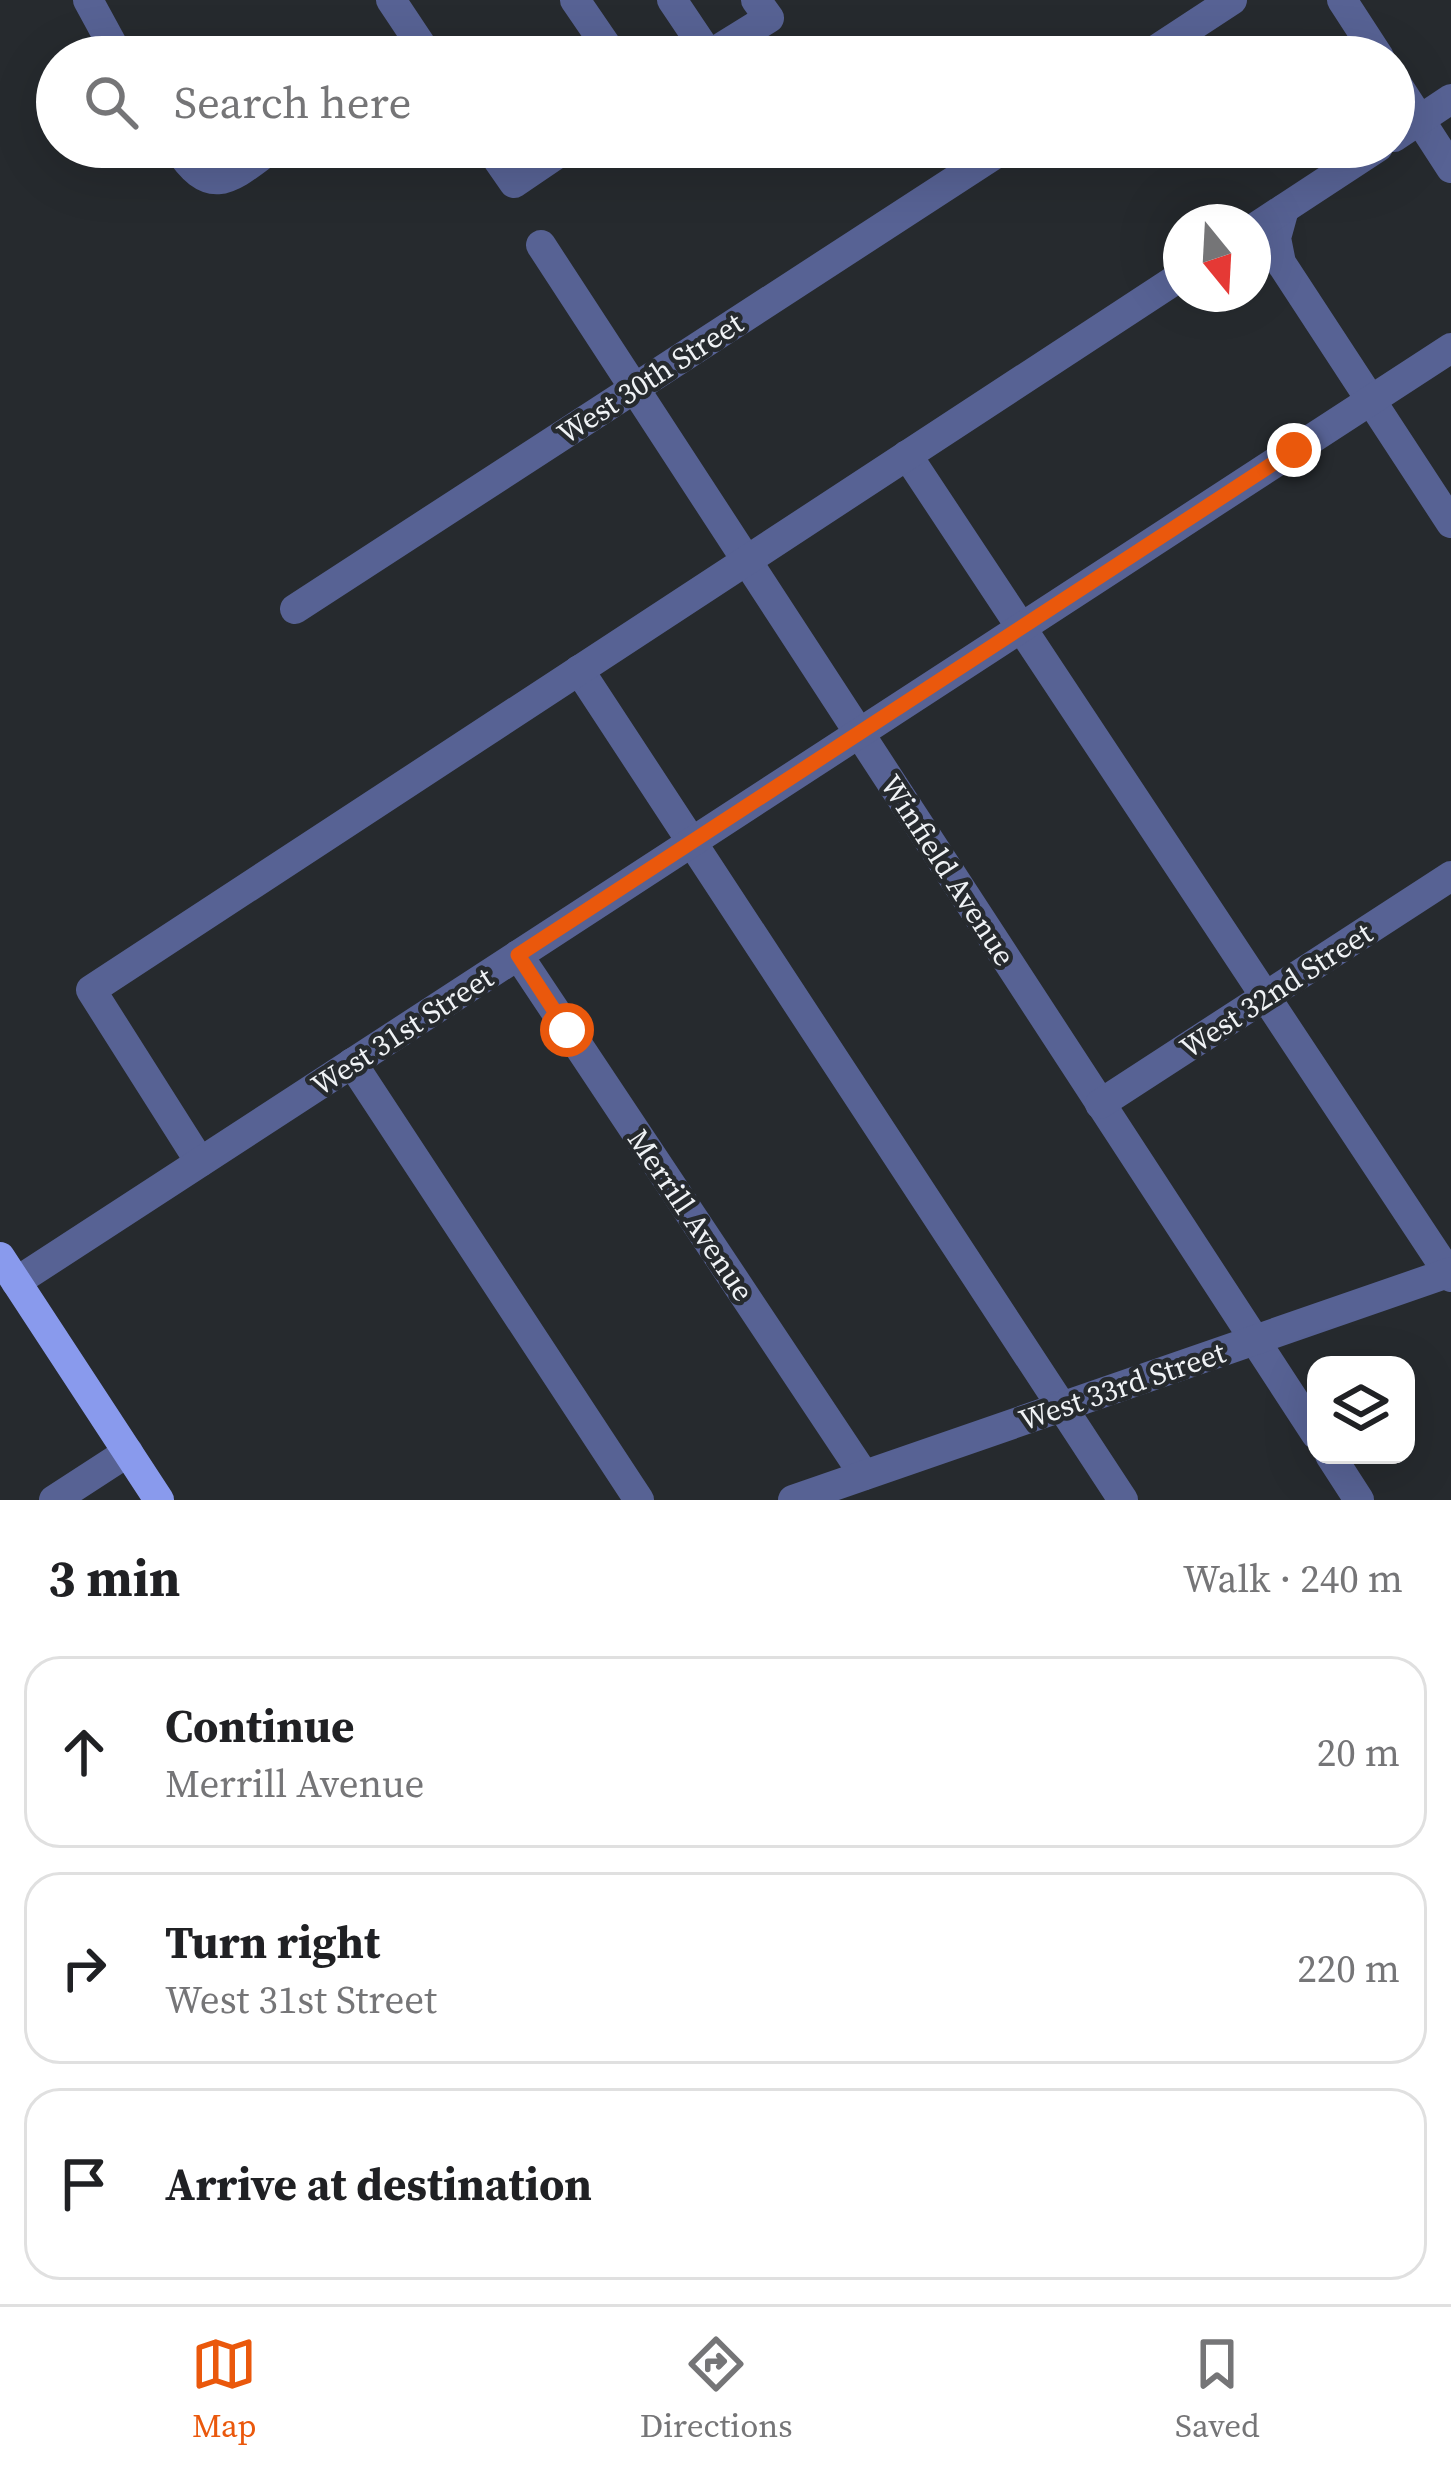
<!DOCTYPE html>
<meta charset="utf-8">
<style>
body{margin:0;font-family:"Source Serif 4",serif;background:#f2f2f2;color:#202124}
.controls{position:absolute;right:36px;bottom:36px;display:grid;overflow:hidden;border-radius:24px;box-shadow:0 12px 48px #0002}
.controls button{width:108px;height:108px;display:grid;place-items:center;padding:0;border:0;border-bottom:3px solid #e0e0e0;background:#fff;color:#202124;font:60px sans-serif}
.compass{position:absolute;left:1163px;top:204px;width:108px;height:108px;border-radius:50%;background:#fff;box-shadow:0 12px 48px #0002;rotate:162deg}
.stop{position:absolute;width:36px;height:36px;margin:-27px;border:9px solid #ea580c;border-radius:50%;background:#fff}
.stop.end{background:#ea580c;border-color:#fff;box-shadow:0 3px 12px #0008}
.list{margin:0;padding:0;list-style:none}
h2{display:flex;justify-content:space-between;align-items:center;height:156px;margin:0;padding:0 48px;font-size:51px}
h2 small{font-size:39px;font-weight:400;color:#757577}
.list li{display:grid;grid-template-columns:78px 1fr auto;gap:36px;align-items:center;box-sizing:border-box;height:192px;margin:0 24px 24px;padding:0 24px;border:3px solid #e0e0e0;border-radius:36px}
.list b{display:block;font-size:45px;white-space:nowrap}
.list p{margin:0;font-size:39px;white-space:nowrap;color:#757577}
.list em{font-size:39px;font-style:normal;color:#757577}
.icon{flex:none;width:66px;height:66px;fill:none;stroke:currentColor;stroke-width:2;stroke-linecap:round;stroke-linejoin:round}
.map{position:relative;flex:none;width:1451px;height:1500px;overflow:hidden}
.search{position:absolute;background:#fff;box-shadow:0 12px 48px #0002;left:36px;right:36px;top:36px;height:132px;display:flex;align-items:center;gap:30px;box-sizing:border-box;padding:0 42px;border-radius:66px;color:#757577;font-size:45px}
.sheet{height:804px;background:#fff}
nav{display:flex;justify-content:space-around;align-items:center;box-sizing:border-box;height:168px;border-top:3px solid #e0e0e0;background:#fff;font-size:33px;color:#757577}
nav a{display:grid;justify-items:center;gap:6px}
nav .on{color:#ea580c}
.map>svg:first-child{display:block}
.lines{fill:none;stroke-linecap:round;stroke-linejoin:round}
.minor{stroke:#576294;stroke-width:30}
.major{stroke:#899aed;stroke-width:30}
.route{stroke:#ea580c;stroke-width:15}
.labels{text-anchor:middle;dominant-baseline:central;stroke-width:9;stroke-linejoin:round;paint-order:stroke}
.street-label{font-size:30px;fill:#eff2f5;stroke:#262a2e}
</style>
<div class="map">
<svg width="1451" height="1500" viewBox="0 0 1451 1500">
<rect width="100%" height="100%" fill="#262a2e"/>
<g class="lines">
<g class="minor">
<path d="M88,0L119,57"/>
<path d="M391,0L429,57"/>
<path d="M575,0L614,57"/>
<path d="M672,0L709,55"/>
<path d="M1342,0L1379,57"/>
<path d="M261,57L280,52L297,57"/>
<path d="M706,57L769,18L756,0"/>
<path d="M1145,57L1232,0"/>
<path d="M1394,80L1451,168"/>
<path d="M1394,137L1451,99"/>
<path d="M177,147C211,200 230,179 273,147"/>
<path d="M489,147L514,183L567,147"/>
<path d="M1284,209L1276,238L1281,263L1451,523"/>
<path d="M1253,229L1378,147"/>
<path d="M541,245L1316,1434"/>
<path d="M907,455L1451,1277"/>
<path d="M295,609L1006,147"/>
<path d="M579,670L1123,1500"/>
<path d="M518,955L864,1475"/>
<path d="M352,1063L639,1500"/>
<path d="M1100,1104L1451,876"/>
<path d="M200,1162L91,990L1181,276"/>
<path d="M16,1282L1451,348"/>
<path d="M1330,1455L1359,1500"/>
<path d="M54,1500L128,1452"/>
<path d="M793,1500L1451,1272"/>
</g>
<path class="major" d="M0,1257L159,1500"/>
</g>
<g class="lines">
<path class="route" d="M567,1030L518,955L1294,450"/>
</g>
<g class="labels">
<g class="street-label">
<text transform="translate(650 378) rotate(-33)">West 30th Street</text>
<text transform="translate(948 870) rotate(57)">Winfield Avenue</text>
<text transform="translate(1276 990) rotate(-33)">West 32nd Street</text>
<text transform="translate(402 1031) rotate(-33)">West 31st Street</text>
<text transform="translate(691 1215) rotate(56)">Merrill Avenue</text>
<text transform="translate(1122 1386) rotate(-19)">West 33rd Street</text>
</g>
</g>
</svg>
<div class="controls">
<button><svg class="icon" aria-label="layers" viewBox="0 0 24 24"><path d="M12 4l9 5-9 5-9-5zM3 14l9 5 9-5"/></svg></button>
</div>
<svg class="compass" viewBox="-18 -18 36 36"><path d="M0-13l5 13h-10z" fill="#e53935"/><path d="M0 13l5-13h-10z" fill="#757577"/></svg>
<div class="stop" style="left:567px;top:1030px"></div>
<div class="stop end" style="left:1294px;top:450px"></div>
<div class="search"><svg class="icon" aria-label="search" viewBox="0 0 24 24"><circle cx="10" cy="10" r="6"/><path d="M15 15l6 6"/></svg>Search here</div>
</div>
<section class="sheet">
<h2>3 min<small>Walk · 240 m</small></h2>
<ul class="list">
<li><svg class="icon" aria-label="ahead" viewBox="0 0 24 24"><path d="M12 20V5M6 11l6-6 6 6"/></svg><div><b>Continue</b><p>Merrill Avenue</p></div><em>20 m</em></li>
<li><svg class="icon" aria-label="right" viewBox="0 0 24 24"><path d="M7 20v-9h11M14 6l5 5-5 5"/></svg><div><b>Turn right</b><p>West 31st Street</p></div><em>220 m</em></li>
<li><svg class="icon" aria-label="arrive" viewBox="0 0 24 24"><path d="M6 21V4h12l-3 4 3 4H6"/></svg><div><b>Arrive at destination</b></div></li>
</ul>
</section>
<nav>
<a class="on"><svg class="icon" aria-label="map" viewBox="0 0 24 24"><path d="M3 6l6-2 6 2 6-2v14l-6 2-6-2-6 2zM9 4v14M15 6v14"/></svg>Map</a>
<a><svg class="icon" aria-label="directions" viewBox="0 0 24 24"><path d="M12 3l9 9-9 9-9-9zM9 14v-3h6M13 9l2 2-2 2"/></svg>Directions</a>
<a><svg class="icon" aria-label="saved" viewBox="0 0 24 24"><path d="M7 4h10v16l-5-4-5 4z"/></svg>Saved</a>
</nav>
